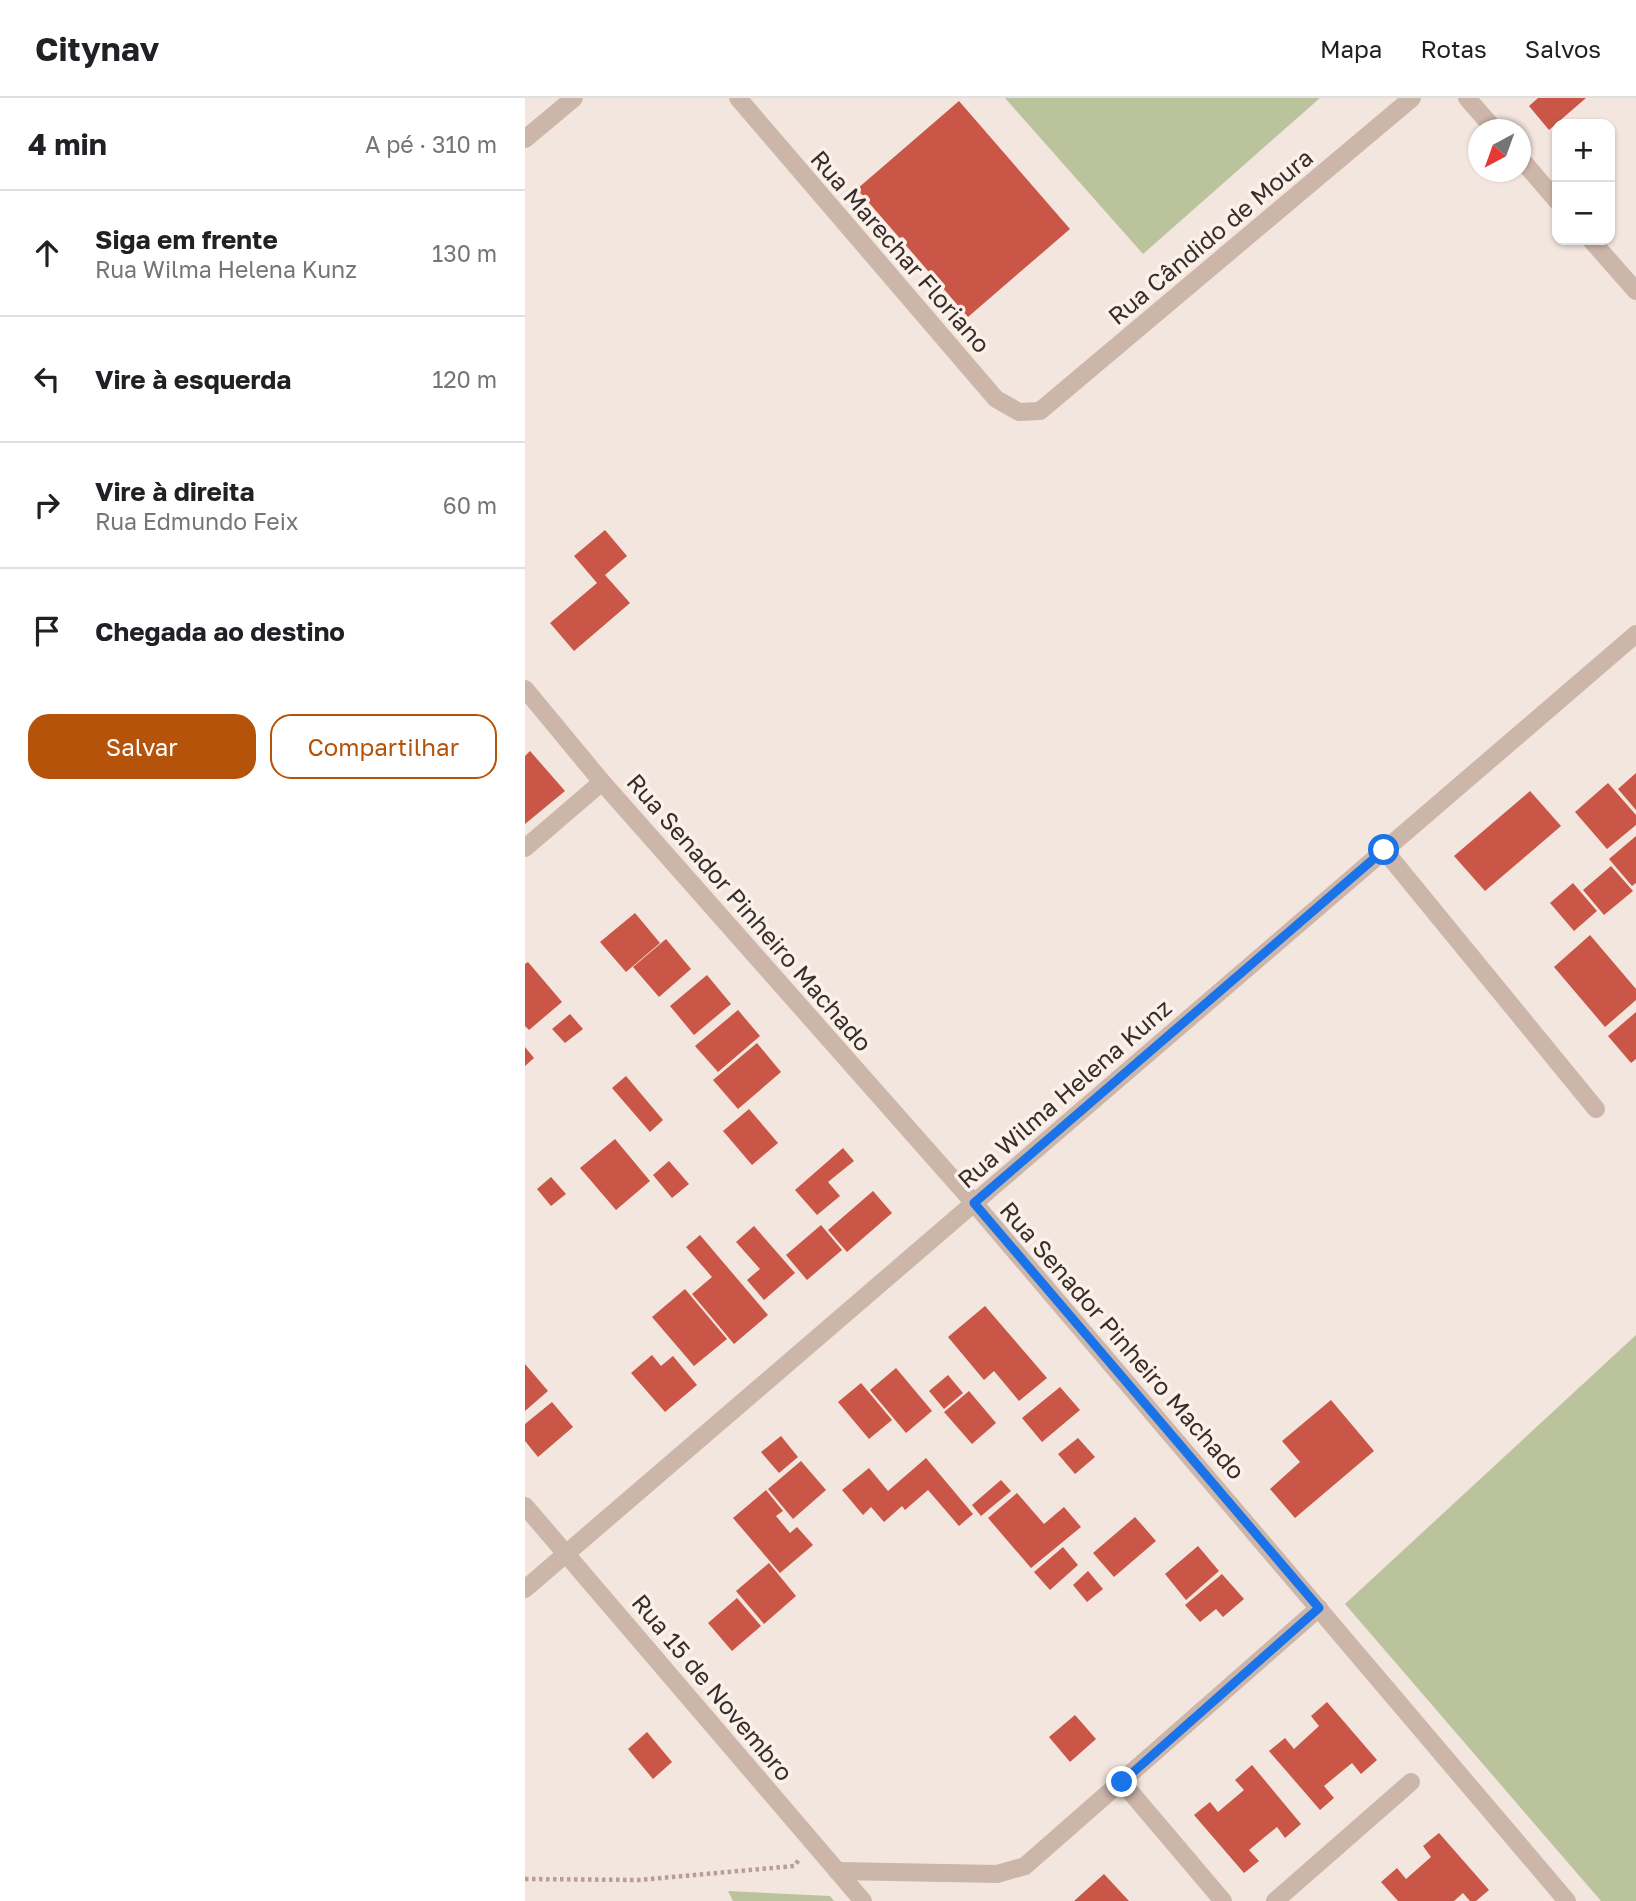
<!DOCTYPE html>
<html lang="pt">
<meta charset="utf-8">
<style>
body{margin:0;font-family:"Golos Text",sans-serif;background:#f6f6f6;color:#202124}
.controls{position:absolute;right:21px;top:21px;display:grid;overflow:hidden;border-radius:14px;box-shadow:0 2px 5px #0004}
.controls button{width:63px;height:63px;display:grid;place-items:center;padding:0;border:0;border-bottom:2px solid #e0e0e0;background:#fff;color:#202124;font:35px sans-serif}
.compass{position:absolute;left:943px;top:21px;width:63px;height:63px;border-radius:50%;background:#fff;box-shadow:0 2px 5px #0004;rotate:221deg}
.stop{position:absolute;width:21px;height:21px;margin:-16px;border:5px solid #1a73e8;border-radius:50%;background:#fff}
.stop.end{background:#1a73e8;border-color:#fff;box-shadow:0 2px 7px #0008}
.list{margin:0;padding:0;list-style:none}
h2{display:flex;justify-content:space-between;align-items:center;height:91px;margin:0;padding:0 28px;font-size:30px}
h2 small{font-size:23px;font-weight:400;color:#757577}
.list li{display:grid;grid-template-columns:46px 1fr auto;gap:21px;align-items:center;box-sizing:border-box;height:126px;padding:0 28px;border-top:2px solid #e0e0e0}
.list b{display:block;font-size:26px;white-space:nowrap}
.list p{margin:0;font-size:23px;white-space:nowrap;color:#757577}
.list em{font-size:23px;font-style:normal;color:#757577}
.actions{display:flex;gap:14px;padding:21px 28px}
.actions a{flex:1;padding:16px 0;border:2px solid #b45309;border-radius:21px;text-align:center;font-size:24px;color:#b45309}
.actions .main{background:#b45309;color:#fff}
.icon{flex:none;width:38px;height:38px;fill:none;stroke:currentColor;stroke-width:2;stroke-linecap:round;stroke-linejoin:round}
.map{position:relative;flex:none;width:1111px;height:1803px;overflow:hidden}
header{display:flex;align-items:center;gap:42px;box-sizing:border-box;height:98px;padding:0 35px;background:#fff;border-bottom:2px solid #e0e0e0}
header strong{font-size:33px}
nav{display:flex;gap:38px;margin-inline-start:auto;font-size:24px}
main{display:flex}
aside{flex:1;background:#fff}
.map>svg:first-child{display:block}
.green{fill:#bbc39d}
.building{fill:#c95646}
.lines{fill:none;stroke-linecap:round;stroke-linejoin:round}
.path{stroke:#b89e93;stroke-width:4.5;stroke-dasharray:3.5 3.5;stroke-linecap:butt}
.minor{stroke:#ccb5a9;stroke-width:18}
.route{stroke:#1a73e8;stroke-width:9}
.labels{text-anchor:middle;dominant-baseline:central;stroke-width:7;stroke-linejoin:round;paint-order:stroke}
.street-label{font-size:24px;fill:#392c29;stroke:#faf1ea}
</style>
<header>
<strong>Citynav</strong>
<nav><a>Mapa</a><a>Rotas</a><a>Salvos</a></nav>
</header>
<main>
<aside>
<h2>4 min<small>A pé · 310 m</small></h2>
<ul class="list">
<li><svg class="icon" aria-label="ahead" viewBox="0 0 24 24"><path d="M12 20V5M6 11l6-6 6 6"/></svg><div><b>Siga em frente</b><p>Rua Wilma Helena Kunz</p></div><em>130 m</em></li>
<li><svg class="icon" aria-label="left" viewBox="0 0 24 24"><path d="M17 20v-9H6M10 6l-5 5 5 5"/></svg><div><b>Vire à esquerda</b></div><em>120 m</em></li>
<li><svg class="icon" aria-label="right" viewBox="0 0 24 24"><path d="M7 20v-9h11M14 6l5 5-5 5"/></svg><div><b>Vire à direita</b><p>Rua Edmundo Feix</p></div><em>60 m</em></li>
<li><svg class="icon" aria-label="arrive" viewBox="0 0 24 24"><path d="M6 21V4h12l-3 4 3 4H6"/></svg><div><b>Chegada ao destino</b></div></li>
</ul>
<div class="actions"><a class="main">Salvar</a><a>Compartilhar</a></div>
</aside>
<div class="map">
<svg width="1111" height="1803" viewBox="0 0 1111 1803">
<rect width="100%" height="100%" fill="#f3e6de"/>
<g class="green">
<path d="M480,0H795L618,156Z"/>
<path d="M1111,1237V1803H1076L820,1506Z"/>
<path d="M203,1793L305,1798L309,1803H208Z"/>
</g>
<g class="building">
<path d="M1013,0H1061L1024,32L1004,8Z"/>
<path d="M434,3L545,131L443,219L332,91Z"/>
<path d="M80,432L102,458L80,477L105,505L49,553L25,525L72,485L49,458Z"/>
<path d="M5,653L40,693L0,726V658Z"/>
<path d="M1111,675V712L1093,691Z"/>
<path d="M1083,685L1111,717V727L1082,751L1050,714Z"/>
<path d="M1005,693L1036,728L960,793L929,758Z"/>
<path d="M1111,738V785L1107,788L1084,761Z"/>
<path d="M1086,768L1108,793L1079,817L1058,792Z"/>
<path d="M1048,785L1072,813L1049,833L1025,805Z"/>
<path d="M110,815L135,845L101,874L75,844Z"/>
<path d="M1065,837L1111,891V902L1080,929L1029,869Z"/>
<path d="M141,841L166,871L134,899L108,869Z"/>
<path d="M3,864L37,904L4,932L0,928V866Z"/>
<path d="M182,877L206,906L169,937L145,908Z"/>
<path d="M213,912L235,938L193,974L170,948Z"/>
<path d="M1111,914V961L1106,965L1083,938Z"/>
<path d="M45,916L58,931L40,945L27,931Z"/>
<path d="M232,945L256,974L213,1011L188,982Z"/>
<path d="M0,949L9,960L0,968Z"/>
<path d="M101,978L138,1022L125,1034L87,990Z"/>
<path d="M224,1011L253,1045L227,1067L198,1033Z"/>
<path d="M90,1041L125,1083L91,1112L55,1070Z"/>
<path d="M318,1050L329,1063L303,1084L315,1098L292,1117L270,1092Z"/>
<path d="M144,1063L164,1086L147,1100L128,1077Z"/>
<path d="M26,1079L41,1096L26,1108L12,1091Z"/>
<path d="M348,1093L367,1115L322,1154L303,1132Z"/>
<path d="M296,1127L317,1152L282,1182L261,1157Z"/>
<path d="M229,1128L270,1175L239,1202L222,1182L235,1171L211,1144Z"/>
<path d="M175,1137L243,1217L209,1246L167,1196L187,1179L161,1149Z"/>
<path d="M160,1191L202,1241L169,1268L127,1219Z"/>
<path d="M460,1208L522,1280L494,1303L469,1273L459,1282L423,1239Z"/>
<path d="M127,1257L136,1268L148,1258L172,1287L140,1314L106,1275Z"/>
<path d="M0,1266L23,1293L0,1313Z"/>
<path d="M371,1270L407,1313L381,1335L345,1292Z"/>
<path d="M423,1277L438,1295L419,1311L404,1293Z"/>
<path d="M336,1285L367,1322L344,1341L313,1304Z"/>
<path d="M535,1289L555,1312L517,1344L497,1320Z"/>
<path d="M444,1293L471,1325L447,1346L419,1314Z"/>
<path d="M806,1302L849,1353L770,1420L745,1391L775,1364L757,1343Z"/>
<path d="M27,1304L48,1329L13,1359L0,1343V1326Z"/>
<path d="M256,1338L273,1359L254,1375L236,1354Z"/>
<path d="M553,1340L570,1359L550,1376L533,1356Z"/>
<path d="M401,1360L448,1416L434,1428L403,1392L380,1412L377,1408L359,1424L346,1409L338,1417L317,1392L344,1370L363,1393Z"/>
<path d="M276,1363L301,1392L268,1421L243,1391Z"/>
<path d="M476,1382L486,1393L456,1418L447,1407Z"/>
<path d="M241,1392L258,1413L251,1418L265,1435L272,1429L288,1447L255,1475L208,1420Z"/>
<path d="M492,1395L519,1426L539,1409L556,1429L506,1470L463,1420Z"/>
<path d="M610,1419L631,1443L589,1479L568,1455Z"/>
<path d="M673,1448L694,1473L661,1502L640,1476Z"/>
<path d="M538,1449L553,1467L525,1492L509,1474Z"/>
<path d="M244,1465L271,1498L239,1526L211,1493Z"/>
<path d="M563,1473L578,1491L562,1504L548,1487Z"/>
<path d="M697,1476L719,1501L698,1519L691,1511L675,1524L660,1507Z"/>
<path d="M212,1500L236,1528L207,1553L183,1525Z"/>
<path d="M802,1604L852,1662L836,1676L827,1665L799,1688L809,1700L795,1712L744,1653L760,1640L769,1651L794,1628L786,1618Z"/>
<path d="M550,1617L571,1641L545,1664L524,1639Z"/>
<path d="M122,1634L147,1664L128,1681L103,1651Z"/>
<path d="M727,1667L776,1726L760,1740L752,1729L724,1752L734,1763L719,1775L669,1717L685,1704L693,1714L719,1692L710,1682Z"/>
<path d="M914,1735L964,1792L951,1803H945L938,1795L929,1803H873L856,1784L872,1770L881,1781L906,1759L898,1748Z"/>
<path d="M579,1776L604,1803H549Z"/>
</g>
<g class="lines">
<path class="path" d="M0,1781L114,1782L269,1768L274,1762"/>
<g class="minor">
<path d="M213,0L471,301L494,314L515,313L887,0"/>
<path d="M942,0L970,32"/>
<path d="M0,41L49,0"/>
<path d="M996,61L1032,103"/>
<path d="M1066,142L1111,193"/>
<path d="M0,591L77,684L449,1105L1042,1803"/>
<path d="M0,750L77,684"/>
<path d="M859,752L1071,1011"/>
<path d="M0,1408L338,1803"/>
<path d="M0,1491L1111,536"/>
<path d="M597,1684L698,1803"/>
<path d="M312,1773L472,1776L500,1768L794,1510"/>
<path d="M750,1803L886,1684"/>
</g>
</g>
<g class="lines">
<path class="route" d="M597,1684L794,1510L449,1105L859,752"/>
</g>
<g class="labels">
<g class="street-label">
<text transform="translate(685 138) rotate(-40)">Rua Cândido de Moura</text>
<text transform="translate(376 153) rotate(49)">Rua Marechar Floriano</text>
<text transform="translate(225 814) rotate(49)">Rua Senador Pinheiro Machado</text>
<text transform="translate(539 995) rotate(-41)">Rua Wilma Helena Kunz</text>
<text transform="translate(598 1242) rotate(49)">Rua Senador Pinheiro Machado</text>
<text transform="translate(188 1589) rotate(50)">Rua 15 de Novembro</text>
</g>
</g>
</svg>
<div class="controls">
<button>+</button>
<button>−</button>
</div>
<svg class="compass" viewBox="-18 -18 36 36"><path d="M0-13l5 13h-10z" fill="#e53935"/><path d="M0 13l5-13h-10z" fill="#757577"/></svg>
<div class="stop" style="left:859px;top:752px"></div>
<div class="stop end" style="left:597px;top:1684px"></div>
</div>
</main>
